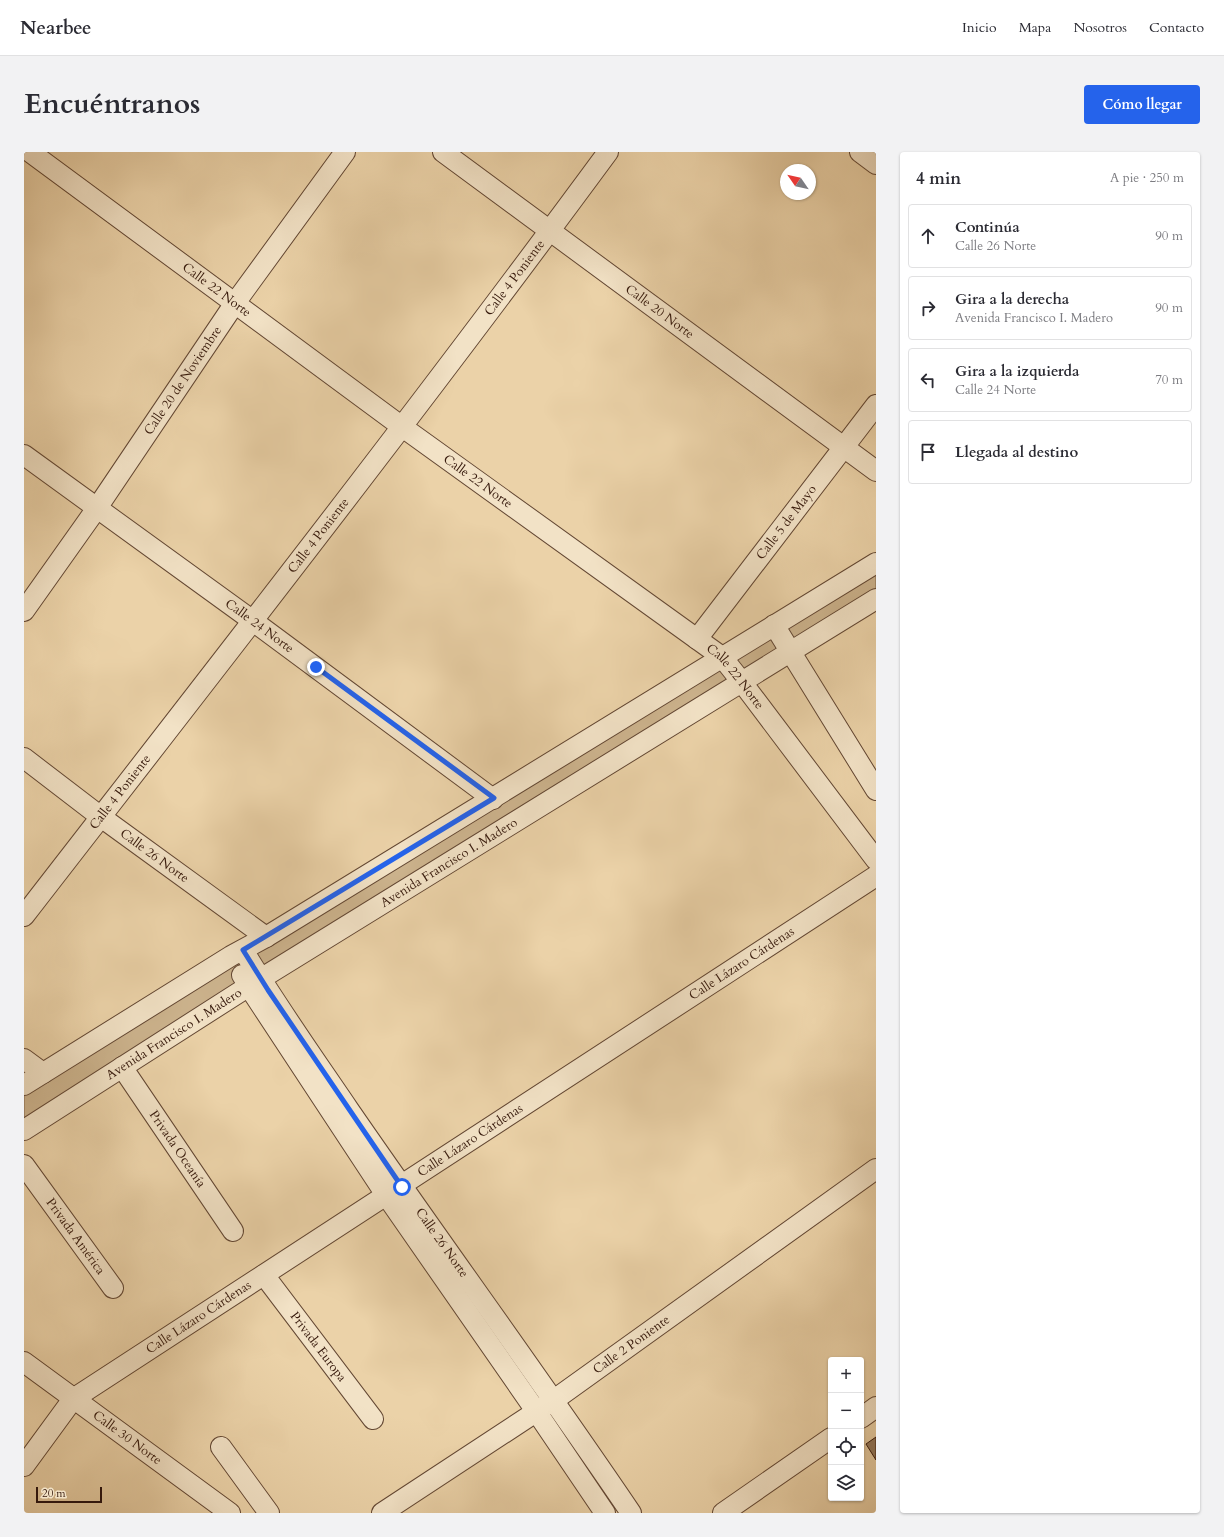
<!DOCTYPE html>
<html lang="es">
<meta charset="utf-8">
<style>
body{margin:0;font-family:Cardo,serif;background:#f2f2f3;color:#2b2b33}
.controls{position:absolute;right:12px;bottom:12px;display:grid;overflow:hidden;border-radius:4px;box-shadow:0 1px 3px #0004}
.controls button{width:36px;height:36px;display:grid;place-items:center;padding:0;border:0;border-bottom:1px solid #e1e1e2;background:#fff;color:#2b2b33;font:20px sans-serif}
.compass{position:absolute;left:756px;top:12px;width:36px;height:36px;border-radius:50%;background:#fff;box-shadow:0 1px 3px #0004;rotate:304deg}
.scale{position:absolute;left:12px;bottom:10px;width:66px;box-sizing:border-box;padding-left:4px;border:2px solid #36190c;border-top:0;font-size:11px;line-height:14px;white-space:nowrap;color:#36190c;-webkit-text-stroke:3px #f2e2c6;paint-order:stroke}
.stop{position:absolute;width:12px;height:12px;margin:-9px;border:3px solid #2563eb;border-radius:50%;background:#fff}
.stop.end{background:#2563eb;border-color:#fff;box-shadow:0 1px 4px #0008}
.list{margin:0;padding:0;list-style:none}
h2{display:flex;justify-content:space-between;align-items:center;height:52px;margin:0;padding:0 16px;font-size:17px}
h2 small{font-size:13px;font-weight:400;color:#7c7c81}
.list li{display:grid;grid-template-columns:26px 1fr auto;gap:12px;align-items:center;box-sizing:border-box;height:64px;margin:0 8px 8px;padding:0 8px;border:1px solid #e1e1e2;border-radius:4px}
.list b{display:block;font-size:15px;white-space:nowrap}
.list p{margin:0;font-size:13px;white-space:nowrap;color:#7c7c81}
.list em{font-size:13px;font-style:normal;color:#7c7c81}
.icon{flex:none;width:22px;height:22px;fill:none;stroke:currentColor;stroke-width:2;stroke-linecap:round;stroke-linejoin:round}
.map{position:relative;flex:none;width:852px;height:1361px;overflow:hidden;border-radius:4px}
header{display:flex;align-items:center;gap:24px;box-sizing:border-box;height:56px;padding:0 20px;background:#fff;border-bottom:1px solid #e1e1e2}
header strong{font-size:19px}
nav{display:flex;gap:22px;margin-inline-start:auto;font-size:14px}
.intro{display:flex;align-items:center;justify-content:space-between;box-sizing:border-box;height:96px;padding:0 24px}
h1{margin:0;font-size:28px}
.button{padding:10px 18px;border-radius:4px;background:#2563eb;color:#fff;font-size:14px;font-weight:700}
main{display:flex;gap:24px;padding:0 24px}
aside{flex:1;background:#fff;border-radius:4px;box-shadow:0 1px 3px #0004}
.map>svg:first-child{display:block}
.green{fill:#ccb38d;stroke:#81664c}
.building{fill:#94795d;stroke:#36190c}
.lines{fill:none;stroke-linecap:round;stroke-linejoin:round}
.minor-casing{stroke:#634733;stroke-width:22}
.minor{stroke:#f2e2c6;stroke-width:20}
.route{stroke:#2563eb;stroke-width:5}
.labels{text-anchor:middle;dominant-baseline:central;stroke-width:4;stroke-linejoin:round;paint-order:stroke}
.street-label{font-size:13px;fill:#36190c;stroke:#f2e2c6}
</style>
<header>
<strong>Nearbee</strong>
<nav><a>Inicio</a><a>Mapa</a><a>Nosotros</a><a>Contacto</a></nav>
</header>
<div class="intro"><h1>Encuéntranos</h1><a class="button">Cómo llegar</a></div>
<main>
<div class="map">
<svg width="852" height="1361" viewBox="0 0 852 1361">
<rect width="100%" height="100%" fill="#ebd2a8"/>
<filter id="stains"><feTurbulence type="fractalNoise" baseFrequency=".005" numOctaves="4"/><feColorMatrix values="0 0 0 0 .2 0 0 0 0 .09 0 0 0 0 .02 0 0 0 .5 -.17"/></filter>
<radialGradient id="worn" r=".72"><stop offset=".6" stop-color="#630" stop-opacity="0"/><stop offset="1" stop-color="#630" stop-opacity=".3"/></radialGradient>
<path class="green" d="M852,412V445L0,975V936Z"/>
<path class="building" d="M852,1285V1308L842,1292Z"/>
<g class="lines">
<g class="minor-casing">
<g id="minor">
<path id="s1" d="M6,0L377,274L698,505L717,529L852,708"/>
<path id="s2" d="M419,0L852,319"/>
<path d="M836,0L852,12"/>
<path id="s3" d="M0,303L229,469L469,647"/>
<path id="s4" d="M0,459L73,356L211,151L321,0"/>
<path d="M750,473L852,638"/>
<path id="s5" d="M673,487L852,253"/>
<path id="s6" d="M0,606L77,665L242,785"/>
<path id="s7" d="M0,764C196,511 394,258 584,0"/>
<path id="s8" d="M219,798C252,853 289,905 325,958C418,1093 515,1225 607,1361"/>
<path d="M218,823L231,844L362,1043L512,1259L581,1361"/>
<path d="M0,907L19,921"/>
<path id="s9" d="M98,915L209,1079"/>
<path d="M0,933L207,804L242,785L852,411"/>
<path id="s10" d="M0,978L225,834L852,447"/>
<path id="s11" d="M0,1013L89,1136"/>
<path id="s12" d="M240,1123L349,1267"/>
<path id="s13" d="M0,1210L206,1361"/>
<path d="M837,1266L852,1255"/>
<path d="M197,1295L245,1361"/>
<path id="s14" d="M0,1314L49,1247L852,724"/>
<path id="s15" d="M358,1361L530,1248L852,1017"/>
<path d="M699,1361L807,1286"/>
</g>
</g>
<use href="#minor" class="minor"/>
</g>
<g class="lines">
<path class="route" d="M292,515L470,646L219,798L244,838L378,1035"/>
</g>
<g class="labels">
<g class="street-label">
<text stroke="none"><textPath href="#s7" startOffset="805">Calle 4 Poniente</textPath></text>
<text stroke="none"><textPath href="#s1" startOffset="232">Calle 22 Norte</textPath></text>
<text stroke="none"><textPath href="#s2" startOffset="269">Calle 20 Norte</textPath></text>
<text stroke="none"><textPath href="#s4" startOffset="280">Calle 20 de Noviembre</textPath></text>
<text stroke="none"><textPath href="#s1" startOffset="556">Calle 22 Norte</textPath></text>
<text stroke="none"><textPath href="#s5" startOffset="147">Calle 5 de Mayo</textPath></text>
<text stroke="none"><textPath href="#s7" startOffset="481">Calle 4 Poniente</textPath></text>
<text stroke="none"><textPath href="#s3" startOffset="291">Calle 24 Norte</textPath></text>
<text stroke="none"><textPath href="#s1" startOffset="880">Calle 22 Norte</textPath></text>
<text stroke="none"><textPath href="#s7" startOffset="157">Calle 4 Poniente</textPath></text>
<text stroke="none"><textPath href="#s6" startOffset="163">Calle 26 Norte</textPath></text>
<text stroke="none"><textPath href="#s10" startOffset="502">Avenida Francisco I. Madero</textPath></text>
<text stroke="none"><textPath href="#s14" startOffset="881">Calle Lázaro Cárdenas</textPath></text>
<text stroke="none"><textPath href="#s10" startOffset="178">Avenida Francisco I. Madero</textPath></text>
<text stroke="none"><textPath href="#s14" startOffset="557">Calle Lázaro Cárdenas</textPath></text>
<text stroke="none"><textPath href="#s9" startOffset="99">Privada Oceanía</textPath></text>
<text stroke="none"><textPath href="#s11" startOffset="88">Privada América</textPath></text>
<text stroke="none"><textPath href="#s8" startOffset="354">Calle 26 Norte</textPath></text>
<text stroke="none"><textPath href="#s14" startOffset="233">Calle Lázaro Cárdenas</textPath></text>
<text stroke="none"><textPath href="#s15" startOffset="301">Calle 2 Poniente</textPath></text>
<text stroke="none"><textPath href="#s12" startOffset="90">Privada Europa</textPath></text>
<text stroke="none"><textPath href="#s13" startOffset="128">Calle 30 Norte</textPath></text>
</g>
</g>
<rect width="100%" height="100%" filter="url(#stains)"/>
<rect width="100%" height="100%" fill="url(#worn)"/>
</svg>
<div class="controls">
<button>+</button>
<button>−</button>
<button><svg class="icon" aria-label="locate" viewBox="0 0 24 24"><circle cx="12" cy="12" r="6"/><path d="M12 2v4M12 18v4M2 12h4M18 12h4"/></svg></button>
<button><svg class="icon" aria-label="layers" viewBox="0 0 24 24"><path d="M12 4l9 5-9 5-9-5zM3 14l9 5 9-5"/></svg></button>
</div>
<svg class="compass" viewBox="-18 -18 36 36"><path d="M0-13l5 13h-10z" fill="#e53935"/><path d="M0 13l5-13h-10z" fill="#7c7c81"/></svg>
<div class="scale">20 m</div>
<div class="stop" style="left:378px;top:1035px"></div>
<div class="stop end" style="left:292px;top:515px"></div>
</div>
<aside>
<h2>4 min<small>A pie · 250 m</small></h2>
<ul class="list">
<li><svg class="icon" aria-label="ahead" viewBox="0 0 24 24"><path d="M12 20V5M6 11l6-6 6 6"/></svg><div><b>Continúa</b><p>Calle 26 Norte</p></div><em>90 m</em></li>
<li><svg class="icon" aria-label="right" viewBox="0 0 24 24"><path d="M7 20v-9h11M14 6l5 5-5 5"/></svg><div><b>Gira a la derecha</b><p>Avenida Francisco I. Madero</p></div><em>90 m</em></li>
<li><svg class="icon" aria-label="left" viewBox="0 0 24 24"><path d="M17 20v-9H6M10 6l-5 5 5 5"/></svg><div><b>Gira a la izquierda</b><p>Calle 24 Norte</p></div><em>70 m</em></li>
<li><svg class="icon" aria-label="arrive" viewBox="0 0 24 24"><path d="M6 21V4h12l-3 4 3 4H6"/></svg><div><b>Llegada al destino</b></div></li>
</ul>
</aside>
</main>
